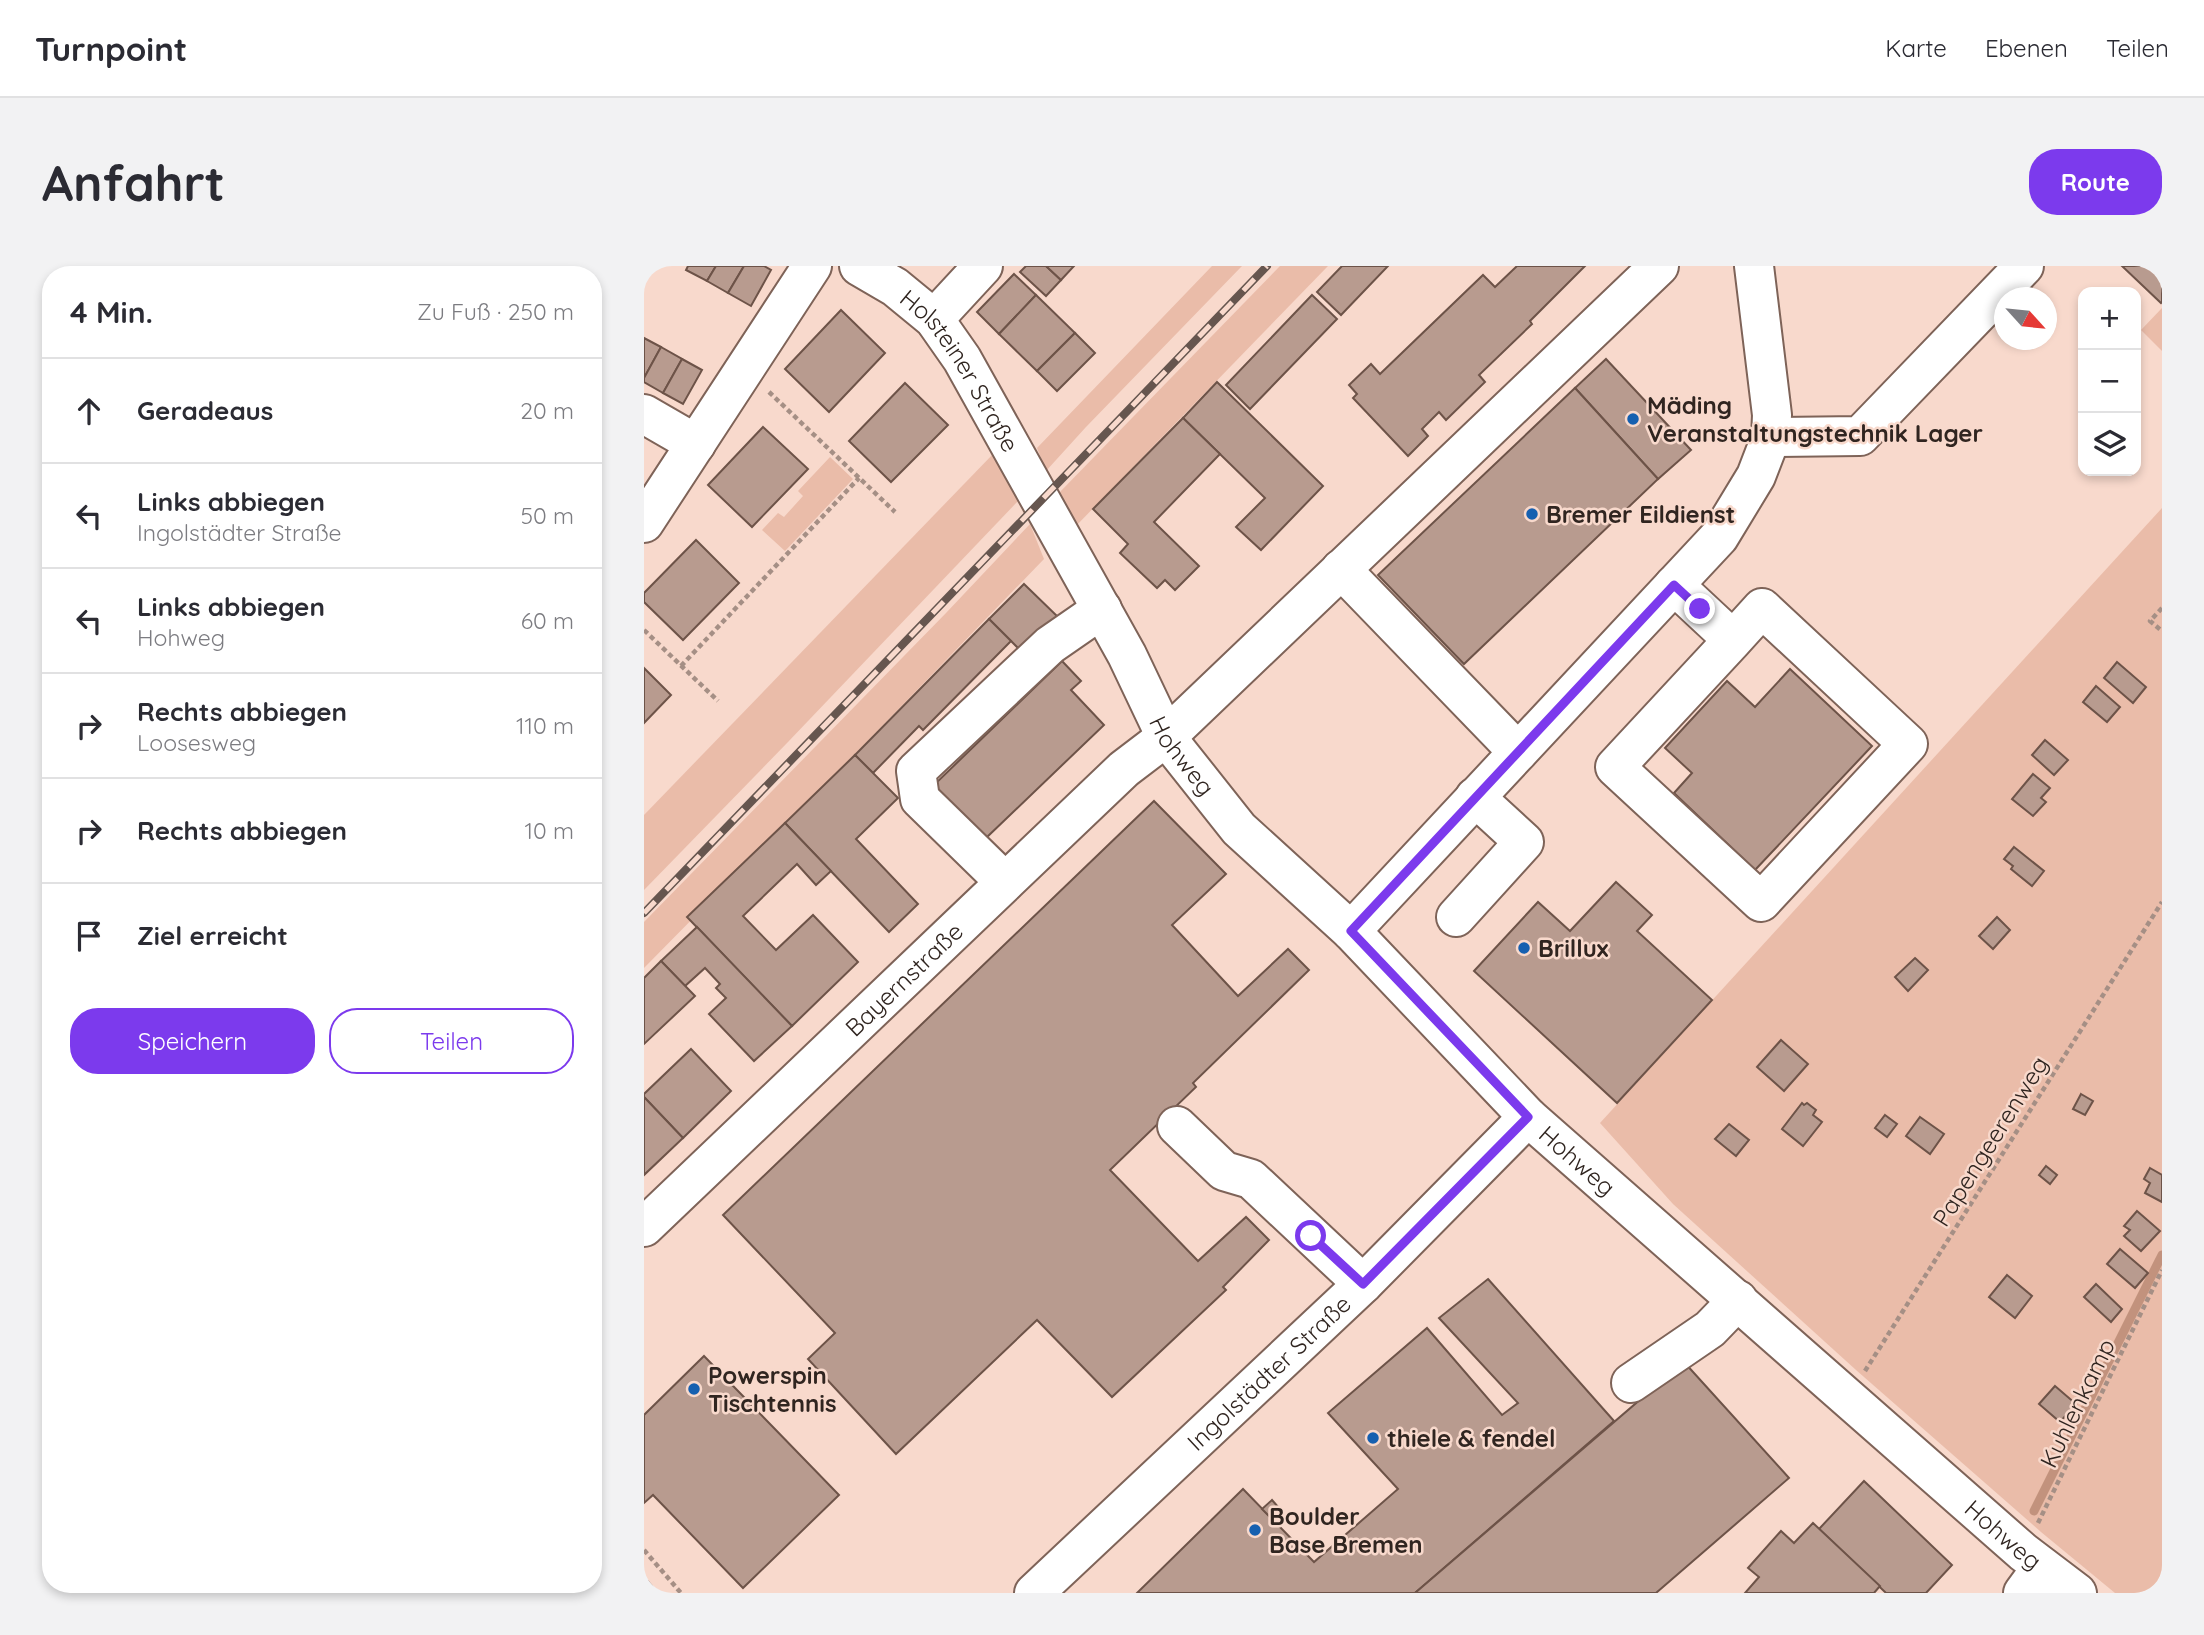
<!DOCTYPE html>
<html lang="de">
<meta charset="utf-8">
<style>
body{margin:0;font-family:Quicksand,sans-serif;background:#f2f2f3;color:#2b2b33}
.controls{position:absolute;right:21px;top:21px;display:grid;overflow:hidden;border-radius:14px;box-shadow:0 4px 10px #0003}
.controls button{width:63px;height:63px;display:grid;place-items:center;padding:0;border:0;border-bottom:2px solid #e1e1e2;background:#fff;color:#2b2b33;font:35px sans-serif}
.compass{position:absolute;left:1350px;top:21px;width:63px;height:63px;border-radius:50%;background:#fff;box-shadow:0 4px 10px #0003;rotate:117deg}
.stop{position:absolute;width:21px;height:21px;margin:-16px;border:5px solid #7c3aed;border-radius:50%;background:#fff}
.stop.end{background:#7c3aed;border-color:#fff;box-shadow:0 2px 7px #0008}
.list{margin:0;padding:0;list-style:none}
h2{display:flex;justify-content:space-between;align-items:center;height:91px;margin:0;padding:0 28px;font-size:30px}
h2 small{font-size:23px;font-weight:400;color:#7c7c81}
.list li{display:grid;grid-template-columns:46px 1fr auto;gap:21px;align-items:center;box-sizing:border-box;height:105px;padding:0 28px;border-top:2px solid #e1e1e2}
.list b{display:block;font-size:26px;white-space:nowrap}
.list p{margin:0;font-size:23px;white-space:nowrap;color:#7c7c81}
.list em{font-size:23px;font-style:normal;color:#7c7c81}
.actions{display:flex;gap:14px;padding:21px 28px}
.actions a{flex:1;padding:16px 0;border:2px solid #7c3aed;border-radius:28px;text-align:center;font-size:24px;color:#7c3aed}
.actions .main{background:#7c3aed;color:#fff}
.icon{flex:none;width:38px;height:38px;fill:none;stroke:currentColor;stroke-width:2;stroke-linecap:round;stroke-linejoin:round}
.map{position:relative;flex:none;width:1518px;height:1327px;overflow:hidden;border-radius:28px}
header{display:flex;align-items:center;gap:42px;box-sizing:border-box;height:98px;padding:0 35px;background:#fff;border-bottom:2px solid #e1e1e2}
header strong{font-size:33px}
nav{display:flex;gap:38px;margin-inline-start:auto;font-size:24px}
.intro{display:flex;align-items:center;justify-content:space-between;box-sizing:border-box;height:168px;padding:0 42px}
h1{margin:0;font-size:49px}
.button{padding:18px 32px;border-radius:28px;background:#7c3aed;color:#fff;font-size:24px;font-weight:700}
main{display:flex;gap:42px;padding:0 42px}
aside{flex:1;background:#fff;border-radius:28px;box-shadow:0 4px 10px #0003}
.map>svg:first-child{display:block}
.green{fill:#eabca9}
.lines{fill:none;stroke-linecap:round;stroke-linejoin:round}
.stream{stroke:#c2927d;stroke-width:9}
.building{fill:#b89b8f;stroke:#6d5348;stroke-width:2}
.minor-casing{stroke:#7e6358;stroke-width:42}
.path{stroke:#a58f85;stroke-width:4.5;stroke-dasharray:5 3.5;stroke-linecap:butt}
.minor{stroke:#fff;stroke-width:38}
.rail-casing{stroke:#66564f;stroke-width:8}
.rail{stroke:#f8d9cc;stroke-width:5;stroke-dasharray:16;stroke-linecap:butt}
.route{stroke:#7c3aed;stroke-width:9}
.poi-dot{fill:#1660b0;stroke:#f8d9cc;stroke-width:2.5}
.labels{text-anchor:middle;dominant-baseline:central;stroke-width:5;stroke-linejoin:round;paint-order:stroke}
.street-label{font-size:24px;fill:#302520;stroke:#f8d9cc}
.poi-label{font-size:24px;font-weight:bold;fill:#302520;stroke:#f8d9cc;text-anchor:start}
</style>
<header>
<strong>Turnpoint</strong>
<nav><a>Karte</a><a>Ebenen</a><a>Teilen</a></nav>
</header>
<div class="intro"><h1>Anfahrt</h1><a class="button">Route</a></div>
<main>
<aside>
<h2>4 Min.<small>Zu Fuß · 250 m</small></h2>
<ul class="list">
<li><svg class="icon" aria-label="ahead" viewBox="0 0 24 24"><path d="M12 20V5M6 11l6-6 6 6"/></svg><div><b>Geradeaus</b></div><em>20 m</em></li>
<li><svg class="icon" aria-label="left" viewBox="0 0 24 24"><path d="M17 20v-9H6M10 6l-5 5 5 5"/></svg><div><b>Links abbiegen</b><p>Ingolstädter Straße</p></div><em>50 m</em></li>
<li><svg class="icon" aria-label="left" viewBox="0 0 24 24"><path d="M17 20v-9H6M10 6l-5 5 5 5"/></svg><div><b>Links abbiegen</b><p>Hohweg</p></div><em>60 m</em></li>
<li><svg class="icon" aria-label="right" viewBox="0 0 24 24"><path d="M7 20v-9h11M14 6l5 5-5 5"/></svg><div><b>Rechts abbiegen</b><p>Loosesweg</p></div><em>110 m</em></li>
<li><svg class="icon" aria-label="right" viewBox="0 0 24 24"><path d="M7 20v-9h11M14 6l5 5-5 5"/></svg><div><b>Rechts abbiegen</b></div><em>10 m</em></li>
<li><svg class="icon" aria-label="arrive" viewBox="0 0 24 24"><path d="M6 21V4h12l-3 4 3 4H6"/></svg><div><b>Ziel erreicht</b></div></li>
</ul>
<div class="actions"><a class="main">Speichern</a><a>Teilen</a></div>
</aside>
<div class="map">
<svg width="1518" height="1327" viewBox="0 0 1518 1327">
<rect width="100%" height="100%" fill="#f8d9cc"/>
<g class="green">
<path d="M568,0H598L442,161L402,205L393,182Z"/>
<path d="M636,0H684L431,261L414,228Z"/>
<path d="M1518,42V85L1497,64Z"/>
<path d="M350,187L375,234L144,476L0,624V549Z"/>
<path d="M186,191L209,213L141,285L118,264L134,247L140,251L159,230L154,225Z"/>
<path d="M1518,242V1327H1471L1397,1266L1212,1104L1029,938L956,857Z"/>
<path d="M386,258L400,293L216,483L0,702V656L302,347Z"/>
</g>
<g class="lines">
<path class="stream" d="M1390,1245L1518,989"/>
</g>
<g class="building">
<path d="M44,0H72L63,15L42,4Z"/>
<path d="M72,0H100L84,27L63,15Z"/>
<path d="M100,0H120L127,4L107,40L84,27Z"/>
<path d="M382,0H402L417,14L402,30L376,6Z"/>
<path d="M402,0H430L417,14Z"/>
<path d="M698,0H744L697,49L673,26Z"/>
<path d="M873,0H941L886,55L888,58L835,109L841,116L802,154L795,146L778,163L784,170L764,190L709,132L713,128L705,119L727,98L736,108L839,9L851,21Z"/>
<path d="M1478,0H1518V36L1517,37Z"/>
<path d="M370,8L392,29L355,68L333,46Z"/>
<path d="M392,29L431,67L393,105L355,68Z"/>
<path d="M668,29L693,53L606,143L582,119Z"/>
<path d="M197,44L241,87L185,146L141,103Z"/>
<path d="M431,67L451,87L413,125L393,105Z"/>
<path d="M0,72L17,81L0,112Z"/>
<path d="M17,81L38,93L19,127L0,116V112Z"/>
<path d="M38,93L58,104L39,138L19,127Z"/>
<path d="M962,93L1047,184L1014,213L931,122Z"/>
<path d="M573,116L679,220L617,284L592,261L621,232L539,152Z"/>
<path d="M261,117L304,159L247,216L205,175Z"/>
<path d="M931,122L1014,213L820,398L734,309Z"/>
<path d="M539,152L576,188L510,256L555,300L531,324L521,314L513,322L476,287L484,278L449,243Z"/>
<path d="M119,161L164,203L108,261L64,219Z"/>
<path d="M52,274L95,317L39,374L0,336V327Z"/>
<path d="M380,318L414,351L379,387L345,353Z"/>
<path d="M345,353L367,375L279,464L275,460L229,507L211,489Z"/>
<path d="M418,395L437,415L427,424L460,459L342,572L290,519Z"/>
<path d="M1473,396L1502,421L1489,437L1460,412Z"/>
<path d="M0,402L27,429L0,457Z"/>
<path d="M1146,403L1228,480L1111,604L1030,527L1048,507L1021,482L1083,415L1111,441Z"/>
<path d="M1452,420L1476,441L1463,456L1439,436Z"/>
<path d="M1401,474L1424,494L1410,509L1388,489Z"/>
<path d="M211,489L254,532L212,573L274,638L245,666L141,557Z"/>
<path d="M1389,508L1406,522L1397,532L1402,536L1389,550L1368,533Z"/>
<path d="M510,535L582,608L528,659L594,730L644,683L665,704L549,817L552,821L466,904L554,995L602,951L625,974L579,1021L582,1024L468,1131L393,1054L252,1188L164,1093L191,1067L79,949Z"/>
<path d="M141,557L187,605L172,619L153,598L99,650L132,684L169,649L214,696L148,760L43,651Z"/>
<path d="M1370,581L1400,605L1388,620L1367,603L1369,600L1360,593Z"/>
<path d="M972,616L1008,649L993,665L1068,734L973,837L830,705L894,636L926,665Z"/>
<path d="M1353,651L1366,664L1349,683L1335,670Z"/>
<path d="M53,661L148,760L110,795L65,748L82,732L72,722L76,718L61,702L41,720L17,695Z"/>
<path d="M1271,692L1284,704L1264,725L1251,711Z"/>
<path d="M17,695L51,730L0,778V712Z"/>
<path d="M1137,774L1164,798L1140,825L1113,801Z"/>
<path d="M47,783L87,825L39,872L0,831V828Z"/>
<path d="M1437,828L1449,835L1441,849L1429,843Z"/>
<path d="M0,831L39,872L0,909Z"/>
<path d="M1158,837L1160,839L1163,837L1172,844L1169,849L1178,856L1159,880L1138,863Z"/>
<path d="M1241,849L1253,858L1243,871L1231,862Z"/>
<path d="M1276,851L1300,868L1286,888L1262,870Z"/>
<path d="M1085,858L1105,874L1092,890L1071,873Z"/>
<path d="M1402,900L1413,909L1406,918L1395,909Z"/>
<path d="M1506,902L1518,909V936L1501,927L1506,917L1500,913Z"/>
<path d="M1493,945L1516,965L1497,985L1480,970L1486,964L1480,960Z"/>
<path d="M1476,983L1504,1007L1491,1022L1463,998Z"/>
<path d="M1363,1009L1388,1030L1371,1052L1345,1031Z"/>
<path d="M844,1013L970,1155L771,1327H493L599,1223L670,1296L754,1223L684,1147L783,1062L858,1149L874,1137L795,1052Z"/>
<path d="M1452,1018L1478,1043L1467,1056L1440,1031Z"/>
<path d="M60,1090L195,1229L99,1322L9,1229L0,1237V1149Z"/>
<path d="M1040,1096L1145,1212L1012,1327H771Z"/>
<path d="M1411,1120L1432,1138L1416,1156L1395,1138Z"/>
<path d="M1220,1215L1308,1299L1282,1327H1242L1175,1263Z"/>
<path d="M628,1234L635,1242L626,1251L618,1243Z"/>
<path d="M1169,1257L1236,1320L1230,1327H1101L1115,1311L1104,1302L1137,1265L1150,1277Z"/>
<path d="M0,1311L14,1327H0Z"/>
</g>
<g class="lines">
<g class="minor-casing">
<g id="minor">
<path id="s1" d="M215,0L251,21L290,53L318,93L483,389L522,471L595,563L707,665L884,851L1379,1286L1433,1327"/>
<path d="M290,53L339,0"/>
<path d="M0,148L52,178"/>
<path d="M1127,171L1216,170L1380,0"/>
<path d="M0,257L168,0"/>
<path d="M697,303L874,486"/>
<path d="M1030,319L1089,374L1118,342L1264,478L1117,636L971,501L1089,374"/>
<path d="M361,616L276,533L272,505L406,379L458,343"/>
<path d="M812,651L880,576L831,531"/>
<path d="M707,665L1075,271L1112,210L1127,171L1128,149L1110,0"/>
<path d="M533,860L580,905L607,913L719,1018"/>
<path id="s2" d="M0,961L480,503L522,471L1015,0"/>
<path d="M987,1117L1066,1063L1094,1034"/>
<path id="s3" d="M390,1327L719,1018L884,851"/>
<path d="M1379,1327L1398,1301"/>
</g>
</g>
<g class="path">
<path d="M125,126L251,246"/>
<path d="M1518,342L1506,355L1518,365"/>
<path d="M0,364L74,435"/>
<path d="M37,400L215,212"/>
<path d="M1221,1105L1518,636"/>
<path d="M1394,1257L1518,1004"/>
<path d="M0,1284L37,1327"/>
</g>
<use href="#minor" class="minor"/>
<g class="rail-casing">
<path id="rail" d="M0,647L623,0"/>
</g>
<use href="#rail" class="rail"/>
</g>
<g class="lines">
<path class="route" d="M667,970L719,1018L884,851L707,665L1030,319L1056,343"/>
</g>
<g class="poi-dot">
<circle cx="989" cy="153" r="7"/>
<circle cx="888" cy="248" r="7"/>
<circle cx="880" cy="682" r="7"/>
<circle cx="50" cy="1123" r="7"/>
<circle cx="729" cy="1172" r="7"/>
<circle cx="611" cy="1264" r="7"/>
</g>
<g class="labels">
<g class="street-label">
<text stroke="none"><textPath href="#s1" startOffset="149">Holsteiner Straße</textPath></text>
<text stroke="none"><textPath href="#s1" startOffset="595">Hohweg</textPath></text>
<text stroke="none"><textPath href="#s2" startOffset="359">Bayernstraße</textPath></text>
<text transform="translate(1346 875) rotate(-58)">Papengeerenweg</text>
<text stroke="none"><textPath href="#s1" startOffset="1162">Hohweg</textPath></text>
<text stroke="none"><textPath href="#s3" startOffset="322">Ingolstädter Straße</textPath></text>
<text transform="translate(1433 1137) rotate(-64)">Kuhlenkamp</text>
<text stroke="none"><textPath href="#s1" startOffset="1729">Hohweg</textPath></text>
</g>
<g class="poi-label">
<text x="1003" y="139">Mäding<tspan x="1003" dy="28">Veranstaltungstechnik Lager</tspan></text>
<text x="902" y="248">Bremer Eildienst</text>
<text x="894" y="682">Brillux</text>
<text x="64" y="1109">Powerspin<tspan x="64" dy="28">Tischtennis</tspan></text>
<text x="743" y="1172">thiele &amp; fendel</text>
<text x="625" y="1250">Boulder<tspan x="625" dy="28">Base Bremen</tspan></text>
</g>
</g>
</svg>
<div class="controls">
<button>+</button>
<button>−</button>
<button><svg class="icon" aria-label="layers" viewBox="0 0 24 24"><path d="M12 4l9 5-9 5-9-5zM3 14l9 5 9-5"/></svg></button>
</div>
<svg class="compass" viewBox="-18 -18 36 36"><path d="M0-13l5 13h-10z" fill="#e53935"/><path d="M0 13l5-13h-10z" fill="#7c7c81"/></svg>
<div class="stop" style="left:667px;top:970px"></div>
<div class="stop end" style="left:1056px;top:343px"></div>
</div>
</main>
